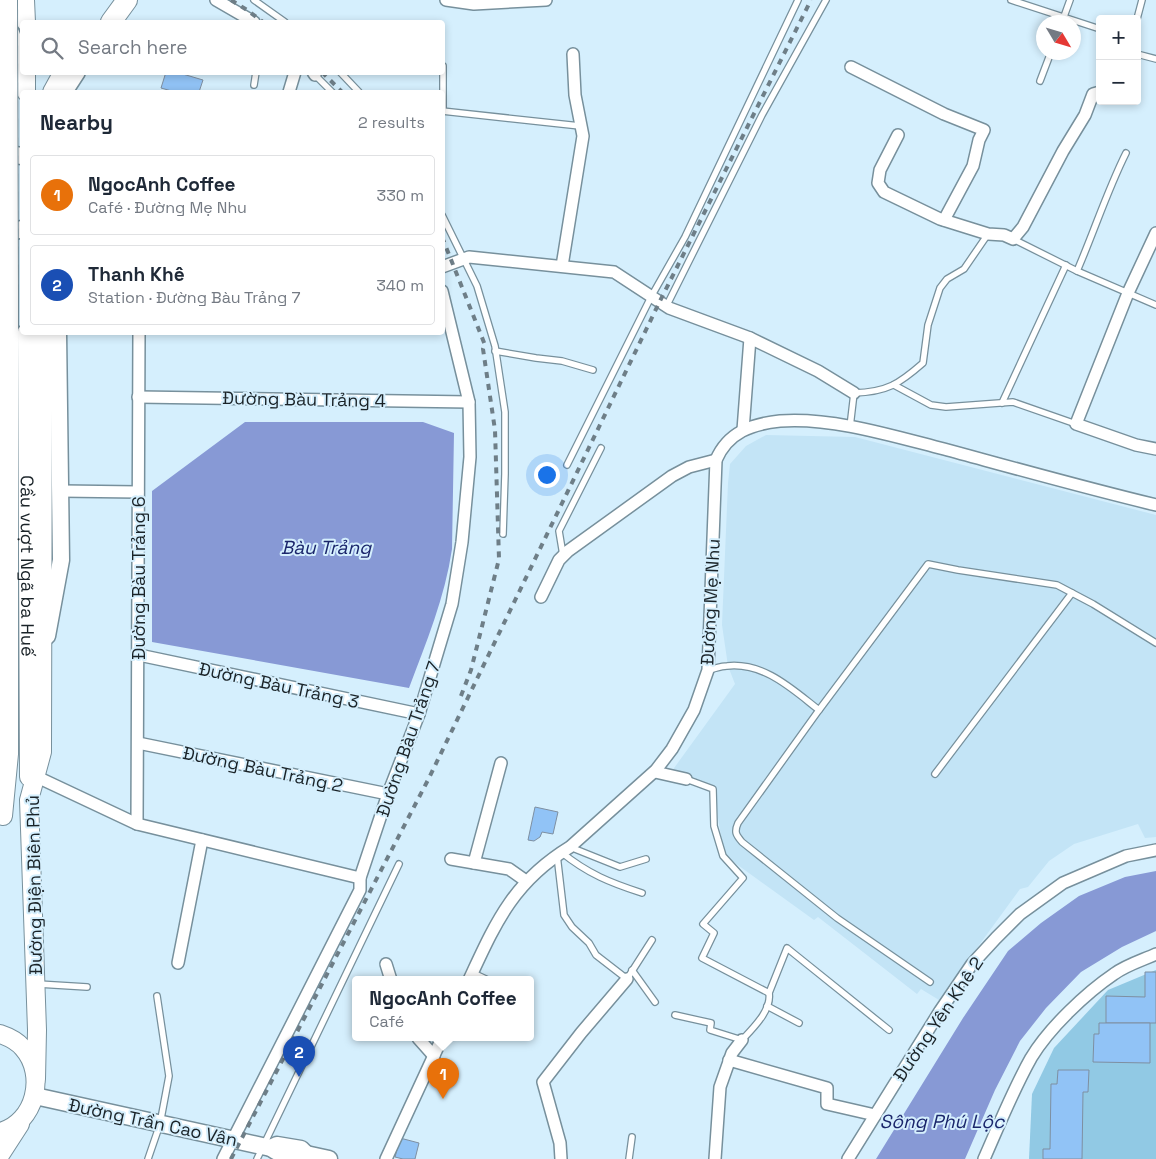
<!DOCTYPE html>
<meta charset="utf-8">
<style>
body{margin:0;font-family:"Space Grotesk",sans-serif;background:#f6f6f7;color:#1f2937}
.controls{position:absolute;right:15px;top:15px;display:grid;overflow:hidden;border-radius:5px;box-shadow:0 2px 8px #0003}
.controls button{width:45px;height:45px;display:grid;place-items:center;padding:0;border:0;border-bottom:1px solid #e0e1e3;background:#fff;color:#1f2937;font:25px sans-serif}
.compass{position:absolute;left:1036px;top:15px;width:45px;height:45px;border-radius:50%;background:#fff;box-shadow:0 2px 8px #0003;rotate:128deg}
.you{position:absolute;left:546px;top:474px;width:18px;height:18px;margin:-12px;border:4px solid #fff;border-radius:50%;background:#1a73e8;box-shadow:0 0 0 8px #1a73e833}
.badge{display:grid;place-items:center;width:32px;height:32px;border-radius:50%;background:#9e3394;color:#fff;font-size:16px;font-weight:700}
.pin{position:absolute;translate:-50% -41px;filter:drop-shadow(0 1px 2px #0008)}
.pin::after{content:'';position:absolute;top:26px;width:18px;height:15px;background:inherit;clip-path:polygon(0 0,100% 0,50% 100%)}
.popup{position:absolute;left:352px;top:976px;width:182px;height:65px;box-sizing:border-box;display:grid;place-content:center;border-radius:5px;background:#fff;filter:drop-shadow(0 1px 4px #0005);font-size:16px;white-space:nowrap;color:#747a83}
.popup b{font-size:19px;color:#1f2937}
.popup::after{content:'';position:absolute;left:50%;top:100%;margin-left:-10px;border:10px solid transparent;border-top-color:#fff}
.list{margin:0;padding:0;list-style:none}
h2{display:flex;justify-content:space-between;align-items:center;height:65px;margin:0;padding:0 20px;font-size:21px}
h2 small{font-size:16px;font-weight:400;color:#747a83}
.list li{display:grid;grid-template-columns:32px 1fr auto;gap:15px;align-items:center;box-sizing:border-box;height:80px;margin:0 10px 10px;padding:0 10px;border:1px solid #e0e1e3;border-radius:5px}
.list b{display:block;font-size:19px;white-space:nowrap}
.list p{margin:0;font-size:16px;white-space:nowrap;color:#747a83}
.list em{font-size:16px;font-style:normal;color:#747a83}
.icon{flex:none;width:28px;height:28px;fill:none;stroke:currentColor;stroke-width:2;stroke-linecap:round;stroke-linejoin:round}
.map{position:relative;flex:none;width:1156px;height:1159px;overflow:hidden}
.search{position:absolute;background:#fff;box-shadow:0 2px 8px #0003;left:20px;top:20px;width:425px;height:55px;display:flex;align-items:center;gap:12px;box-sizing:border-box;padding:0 18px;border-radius:5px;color:#747a83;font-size:19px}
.panel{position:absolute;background:#fff;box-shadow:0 2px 8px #0003;left:20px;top:90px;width:425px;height:245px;border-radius:5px}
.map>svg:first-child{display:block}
.built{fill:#c3e4f6}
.green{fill:#91c9e4}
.water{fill:#8799d5}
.building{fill:#91c3f6;stroke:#7e8fa1}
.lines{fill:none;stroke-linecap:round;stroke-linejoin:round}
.lane-casing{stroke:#77909c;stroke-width:8}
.street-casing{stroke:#77909c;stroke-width:14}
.secondary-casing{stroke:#77909c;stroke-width:19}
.primary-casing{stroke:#77909c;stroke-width:20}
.highway-casing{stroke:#77909c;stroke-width:22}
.lane{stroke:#fff;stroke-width:5.5}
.street{stroke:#fff;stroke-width:11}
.secondary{stroke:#fff;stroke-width:16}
.primary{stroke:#fff;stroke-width:18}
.highway{stroke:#fff;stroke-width:20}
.rail{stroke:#6e7e87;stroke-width:4;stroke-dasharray:6 6;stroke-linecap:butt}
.primary-bridge-casing{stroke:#77909c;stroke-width:20;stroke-linecap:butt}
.primary-bridge{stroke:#fff;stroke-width:18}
.labels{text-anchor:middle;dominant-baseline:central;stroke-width:4;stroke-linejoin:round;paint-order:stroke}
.street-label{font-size:18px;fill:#1a2328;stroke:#d5effd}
.water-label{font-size:19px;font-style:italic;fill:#1a266b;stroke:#d5effd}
</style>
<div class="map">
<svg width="1156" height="1159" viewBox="0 0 1156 1159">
<rect width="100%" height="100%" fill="#d5effd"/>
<path class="built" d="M766,435L855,437L1156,515V837L1145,838L1138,824L1074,844L1049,861L1028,887L1020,889L939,1000L921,989L917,994L818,917L814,920L724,855L713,786L669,775L735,684L728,666L722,625L728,483L730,464L746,446Z"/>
<path class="green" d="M1156,970V1159H1029L1032,1094L1054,1048L1108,990Z"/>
<g class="water">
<path d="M245,422H423L454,433L452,549C445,597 426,643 409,688L152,642V491Z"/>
<path d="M1156,871V931L1122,947L1081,972L1046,1008L1020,1041L995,1090L965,1159H876L963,1018L1008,951L1041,923L1079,896L1125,877Z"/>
</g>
<g class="building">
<path d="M166,72H176L203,80L199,92H175L161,88Z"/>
<path d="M535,807L558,812L553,834L542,832L540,837L534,841L528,840Z"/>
<path d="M1145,972H1156V1023H1106V996L1145,997Z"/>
<path d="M1099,1023H1150V1063L1093,1062L1094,1034H1099Z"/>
<path d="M1058,1070H1089L1088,1092H1083L1082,1159H1043V1149H1050L1051,1084H1057Z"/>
<path d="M400,1138L419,1143L415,1159H403L395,1157Z"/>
</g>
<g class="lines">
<g class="lane-casing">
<g id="lane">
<path d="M254,0L285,22"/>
<path d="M1011,0L1100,29"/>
<path d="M1137,19L1142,0"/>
<path d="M1062,22L1070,0"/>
<path d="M1137,54L1156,59"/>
<path d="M340,72L359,92"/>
<path d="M315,75L332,92"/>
<path d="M1040,81L1051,52"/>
<path d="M254,85L256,72"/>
<path d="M442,111L580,126"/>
<path d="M443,111V66"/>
<path d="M442,215L477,286L495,346L505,412V474L503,534"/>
<path d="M1013,239L1077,271L1156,305"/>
<path d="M1077,271C1094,232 1107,191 1126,153"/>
<path d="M666,307L762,115L826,0"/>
<path d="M495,351L536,358L562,361L593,370"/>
<path d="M894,385L931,405L946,407L1013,402L1076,424"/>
<path d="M1002,403L1066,265"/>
<path d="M850,427L854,393C887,392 899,384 923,363L928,325L940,288L947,279L964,269L988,234"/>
<path d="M567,465L651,297L685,237L798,0"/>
<path d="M563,555L559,531L601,448"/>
<path d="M708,670C714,669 721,666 727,666C764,662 792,689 819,710L928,564L958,570L1057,585L1093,604L1156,643"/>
<path d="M819,710L738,823C734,832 736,835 742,842L837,918L930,982"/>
<path d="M935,774L1072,593"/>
<path d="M686,779L713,789L714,826L723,856L743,878L703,924L714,933L702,958L769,993"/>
<path d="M570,847L620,867L646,859"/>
<path d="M561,852C588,874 611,883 642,893"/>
<path d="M557,855L564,915L572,927L589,943L596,955L627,979L652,940"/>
<path d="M632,970L655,1002"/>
<path d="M473,973L488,980"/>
<path d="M38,984L87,987"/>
<path d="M767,1006L799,1023"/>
<path d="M675,1015L711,1023L710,1030L742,1040C753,1028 772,1010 769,993L787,948L889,1030"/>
<path d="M148,1159L160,1124L169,1076L157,996"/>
<path d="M257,1159L399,864"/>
<path d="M629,1159L632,1137"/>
</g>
</g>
<g class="street-casing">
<g id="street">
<path d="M216,0L254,22"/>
<path d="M446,0L474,4L546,0"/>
<path d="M851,67L944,114L984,130L979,140L973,166L944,220"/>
<path d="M313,72L315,75"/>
<path d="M289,92L295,72"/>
<path d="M898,135L880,170L878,183L884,192L940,219L988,234L1004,235L1013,239L1023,227L1063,151L1085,115L1093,94L1100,92"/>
<path d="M1156,233L1128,293L1076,424L1136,445L1156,449"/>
<path d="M562,266L583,136L575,95L573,54"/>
<path d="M442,267L469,257L614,272L669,308L750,338L818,371L854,393"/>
<path d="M138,397L469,402"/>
<path d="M743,430L750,338"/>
<path d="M61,491L138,492"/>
<path d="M541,597L559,560L568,551L672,476L689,467L716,460"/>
<path d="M139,655L419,714"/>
<path d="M138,743L388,794"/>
<path d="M655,772L686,779"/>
<path d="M35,776L137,824L360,878"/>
<path d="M137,824L139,332"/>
<path d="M451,859L509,869L526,881"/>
<path d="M474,863L501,763"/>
<path d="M178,963L202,840"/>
<path d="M386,964L391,980"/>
<path d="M469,980C496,922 513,882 570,847L656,770L672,749L694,710L708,670L716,460C728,432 752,424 780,421C832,417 893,436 944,449C1014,468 1085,488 1156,505"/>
<path d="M418,1038L434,1056"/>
<path d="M729,1060L827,1088V1104L875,1115"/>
<path d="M223,1159L360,890V878L388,794L419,714L452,604L462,542L470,457L469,402L442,291"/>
<path d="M386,1159L442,1038"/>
<path d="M561,1159L560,1143L543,1082L581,1033L627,979"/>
<path d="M715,1159L720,1087L732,1053L742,1040"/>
<path d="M848,1159L940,1011L972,964L996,938L1020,914L1063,883L1126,856L1156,850"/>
<path d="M984,1159C999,1125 1013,1090 1031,1058C1049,1028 1086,993 1114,974C1126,965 1143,960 1156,954"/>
</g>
</g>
<g class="secondary-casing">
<g id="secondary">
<path d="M9,28L22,61"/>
<path d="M64,92L77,72"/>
<path d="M0,158L15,155L22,156"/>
<path d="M0,227L15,231L22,229"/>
<path d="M47,636L61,560L58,332"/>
<path d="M35,1096L271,1148"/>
<path d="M277,1145L301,1149L306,1154C296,1159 280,1155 271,1148Z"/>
<path d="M306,1154L329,1159"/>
</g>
</g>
<g class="primary-casing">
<g id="primary">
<path d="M25,0L26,22"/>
<path d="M26,72V92"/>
<path d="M52,92L63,72"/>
<path id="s1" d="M27,332L29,777"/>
<path d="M3,816L9,754V290"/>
<path d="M0,1034C9,1037 17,1041 23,1048C47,1075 35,1123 0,1132"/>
<path d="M36,1079L37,1030L29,800L42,752L43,332"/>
<path d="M0,1155L20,1124"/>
</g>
</g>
<g class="highway-casing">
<g id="highway">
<path d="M111,22L127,0"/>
<path d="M0,66H22"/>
</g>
</g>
<use href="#lane" class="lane"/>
<use href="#street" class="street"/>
<use href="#secondary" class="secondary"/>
<use href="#primary" class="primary"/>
<use href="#highway" class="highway"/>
<g class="rail">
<path d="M231,0L247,10L263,22"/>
<path d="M322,72L342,92"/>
<path d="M442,237L485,345L483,349L495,430L499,559L471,670L459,701"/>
<path d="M231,1159L429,778L659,303L811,0"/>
</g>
<g class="primary-bridge-casing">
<path id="primary-bridge" d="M8,0L9,290"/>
</g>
<use href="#primary-bridge" class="primary-bridge"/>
</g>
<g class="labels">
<g class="street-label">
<text transform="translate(304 399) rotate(1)">Đường Bàu Trảng 4</text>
<text stroke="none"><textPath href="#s1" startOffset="234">Cầu vượt Ngã ba Huế</textPath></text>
<text transform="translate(138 578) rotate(-90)">Đường Bàu Trảng 6</text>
<text transform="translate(710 602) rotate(-87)">Đường Mẹ Nhu</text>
<text transform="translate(279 685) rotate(12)">Đường Bàu Trảng 3</text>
<text transform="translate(408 739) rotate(-71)">Đường Bàu Trảng 7</text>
<text transform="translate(263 769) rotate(12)">Đường Bàu Trảng 2</text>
<text transform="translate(34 885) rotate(-91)">Đường Điện Biên Phủ</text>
<text transform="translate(938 1019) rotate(-56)">Đường Yên Khê 2</text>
<text transform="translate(153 1122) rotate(12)">Đường Trần Cao Vân</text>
</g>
<g class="water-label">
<text x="326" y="547">Bàu Trảng</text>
<text x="942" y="1121">Sông Phú Lộc</text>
</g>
</g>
</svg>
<div class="controls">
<button>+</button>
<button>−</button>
</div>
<svg class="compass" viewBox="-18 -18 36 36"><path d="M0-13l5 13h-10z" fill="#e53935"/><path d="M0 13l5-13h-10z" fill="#747a83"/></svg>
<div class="you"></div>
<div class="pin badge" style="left:443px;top:1099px;background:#e8710a">1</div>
<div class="popup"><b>NgocAnh Coffee</b>Café</div>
<div class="pin badge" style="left:299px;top:1077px;background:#1a4fb4">2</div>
<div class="search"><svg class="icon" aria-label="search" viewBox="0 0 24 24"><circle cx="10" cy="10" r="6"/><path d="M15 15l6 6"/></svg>Search here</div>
<section class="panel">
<h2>Nearby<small>2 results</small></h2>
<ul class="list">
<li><span class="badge" style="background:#e8710a">1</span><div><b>NgocAnh Coffee</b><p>Café · Đường Mẹ Nhu</p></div><em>330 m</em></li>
<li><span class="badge" style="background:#1a4fb4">2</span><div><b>Thanh Khê</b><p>Station · Đường Bàu Trảng 7</p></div><em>340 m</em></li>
</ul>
</section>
</div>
